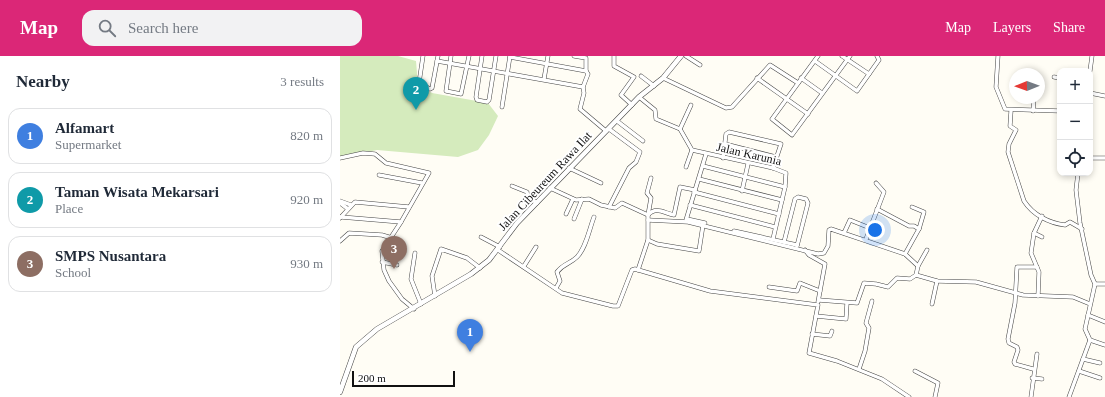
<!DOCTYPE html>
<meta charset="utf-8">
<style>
body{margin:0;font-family:Georgia,serif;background:#f2f2f3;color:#1f2937}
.controls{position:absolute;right:12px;top:12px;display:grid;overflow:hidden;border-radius:8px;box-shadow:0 2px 6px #0003}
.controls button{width:36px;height:36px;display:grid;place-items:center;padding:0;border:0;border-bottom:1px solid #e0e1e3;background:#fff;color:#1f2937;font:20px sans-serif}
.compass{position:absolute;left:669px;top:12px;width:36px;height:36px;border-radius:50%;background:#fff;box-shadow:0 2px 6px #0003;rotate:269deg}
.scale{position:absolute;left:12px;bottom:10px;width:103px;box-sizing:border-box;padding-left:4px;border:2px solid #111;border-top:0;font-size:11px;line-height:14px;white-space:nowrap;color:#111;-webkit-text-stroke:3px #fff;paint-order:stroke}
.you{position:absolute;left:535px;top:174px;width:14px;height:14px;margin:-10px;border:3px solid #fff;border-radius:50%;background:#1a73e8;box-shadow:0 0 0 6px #1a73e833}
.badge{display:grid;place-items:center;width:26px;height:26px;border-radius:50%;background:#db2777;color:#fff;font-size:13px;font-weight:700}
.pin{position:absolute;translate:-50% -33px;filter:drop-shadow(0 1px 2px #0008)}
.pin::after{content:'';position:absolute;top:21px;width:14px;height:12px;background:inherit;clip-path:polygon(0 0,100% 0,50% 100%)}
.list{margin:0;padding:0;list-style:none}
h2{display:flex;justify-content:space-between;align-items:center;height:52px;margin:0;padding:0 16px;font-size:17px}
h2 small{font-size:13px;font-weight:400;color:#747a83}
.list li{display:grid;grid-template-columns:26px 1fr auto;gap:12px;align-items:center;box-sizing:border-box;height:56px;margin:0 8px 8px;padding:0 8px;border:1px solid #e0e1e3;border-radius:12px}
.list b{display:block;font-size:15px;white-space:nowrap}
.list p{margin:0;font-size:13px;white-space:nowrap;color:#747a83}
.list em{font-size:13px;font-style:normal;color:#747a83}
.icon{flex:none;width:22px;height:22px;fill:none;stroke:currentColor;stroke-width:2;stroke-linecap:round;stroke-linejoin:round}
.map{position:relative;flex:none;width:765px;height:341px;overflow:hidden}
header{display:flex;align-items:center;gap:24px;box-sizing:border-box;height:56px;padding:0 20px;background:#db2777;color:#fff}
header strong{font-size:19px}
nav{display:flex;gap:22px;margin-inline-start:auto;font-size:14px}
.search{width:280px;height:36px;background:#f2f2f3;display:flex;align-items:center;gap:10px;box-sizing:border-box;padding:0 14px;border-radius:12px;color:#747a83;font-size:15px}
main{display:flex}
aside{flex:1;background:#fff}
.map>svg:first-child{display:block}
.green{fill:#d5ebbd}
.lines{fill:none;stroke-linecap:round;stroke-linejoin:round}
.minor-casing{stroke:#444;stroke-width:4.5}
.tertiary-casing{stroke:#444;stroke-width:5.5}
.minor{stroke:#fff;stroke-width:3.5}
.tertiary{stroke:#fff;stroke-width:4.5}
.labels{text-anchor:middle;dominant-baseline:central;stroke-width:4;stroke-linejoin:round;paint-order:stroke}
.street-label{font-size:12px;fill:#111;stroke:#fff}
</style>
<header>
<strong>Map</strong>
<div class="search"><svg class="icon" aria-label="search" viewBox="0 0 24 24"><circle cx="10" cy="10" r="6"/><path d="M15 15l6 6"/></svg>Search here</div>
<nav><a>Map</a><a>Layers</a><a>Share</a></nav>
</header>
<main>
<aside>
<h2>Nearby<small>3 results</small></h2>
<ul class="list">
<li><span class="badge" style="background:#3f7fe0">1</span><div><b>Alfamart</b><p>Supermarket</p></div><em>820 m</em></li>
<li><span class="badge" style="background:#0f9aa8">2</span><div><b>Taman Wisata Mekarsari</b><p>Place</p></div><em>920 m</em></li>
<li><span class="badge" style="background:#8d6e63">3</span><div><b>SMPS Nusantara</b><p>School</p></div><em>930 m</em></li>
</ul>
</aside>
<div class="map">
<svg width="765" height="341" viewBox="0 0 765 341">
<rect width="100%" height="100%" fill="#fffdf5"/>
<path class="green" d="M0,0H58L76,5L78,29L92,37L148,47L158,60L149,79L138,94L118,101L37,94L0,102Z"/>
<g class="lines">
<g class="minor-casing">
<g id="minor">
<path d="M83,0L79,27L90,33L92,32L98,0"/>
<path d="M111,0L106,35L121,38L129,0"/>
<path d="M142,0L136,41L137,44L147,46L149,44L156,0"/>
<path d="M234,0L246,2V15"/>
<path d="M274,0V10L294,21L281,39L292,49"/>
<path d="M346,0L360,9"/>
<path d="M478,0L432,63L452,79L510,0"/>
<path d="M502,0L529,18"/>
<path d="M658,0L656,31L665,53L720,55"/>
<path d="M170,1L246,15L248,18L243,31"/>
<path d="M97,5L243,31L244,37L240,53L266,75"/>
<path d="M475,5L517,35L539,4L537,0"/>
<path d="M750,15L752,0"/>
<path d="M301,20L314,30"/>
<path d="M714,21L720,22"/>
<path d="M323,22L386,52L392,51L430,9L458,27"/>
<path d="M417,22L468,58"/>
<path d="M461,22L482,37"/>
<path d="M204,23L208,0"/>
<path d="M750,37L765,40"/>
<path d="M299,41L315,54L316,63L340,73L352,94L433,112L446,117L445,131L433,183"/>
<path d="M162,51L170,0"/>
<path d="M671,55L670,70L676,74L669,88L668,96L684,145C693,159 709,167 725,169L730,166L742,173"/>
<path d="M693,55L694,42"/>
<path d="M277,65L303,85"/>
<path d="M269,73L300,96L296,106L289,112L269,151"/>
<path d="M340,73L351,49"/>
<path d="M385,88L436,101"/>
<path d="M0,102L23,97L35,98L46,107L89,117L61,166L42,195L44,214L49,225L62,243L74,253"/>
<path d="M383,102L386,78L389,76L441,88L433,112"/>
<path d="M750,102H765"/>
<path d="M363,110L445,131"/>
<path d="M346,111L352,94"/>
<path d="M229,112L261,127"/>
<path d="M738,117L736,134L740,167L751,219L755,228L745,273L750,284L765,289"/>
<path d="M39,119L82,127"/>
<path d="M359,123L442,144"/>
<path d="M172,130L187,136L188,141L197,147"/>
<path d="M210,132L236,144L249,143L261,149L275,152L282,147L308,159C316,150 324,157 334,159L340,131L355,134"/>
<path d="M402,135L408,108"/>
<path d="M354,136L439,158"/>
<path d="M0,145L11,149"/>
<path d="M0,147L8,153"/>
<path d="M350,149L435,171"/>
<path d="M572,151L584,156L579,173"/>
<path d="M537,153L569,170H574L579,173L565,198"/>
<path d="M226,158L233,143"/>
<path d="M1,161L61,166"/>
<path d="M0,162L15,146L69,151"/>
<path d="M234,163L242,143"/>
<path d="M347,163L365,167"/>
<path d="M308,164L348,166L478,198L484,197L488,190L489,174L491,173L565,198L578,210L576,219L597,225L636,226L683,239L733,241L750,248"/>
<path d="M346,164L366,98"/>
<path d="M394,175L457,189"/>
<path d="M504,177L510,164L530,172"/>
<path d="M694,177L702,181"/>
<path d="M141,181L160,191"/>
<path d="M526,183L544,136L536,127"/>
<path d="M308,184L317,188L359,195L363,169"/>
<path d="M0,185L9,177L42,179L52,182"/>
<path d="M444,186L455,143L458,141L466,143L468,147L457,190"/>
<path d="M158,194L222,237L273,250H278L290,219L292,214L295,213L370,235L478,249L469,297L497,305L542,323L569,341"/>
<path d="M465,194L469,199L485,208L480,235"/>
<path d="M75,197L71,223L81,248"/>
<path d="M42,206L57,209"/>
<path d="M184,210L196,191"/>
<path d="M578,210L587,194"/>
<path d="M298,214L308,184V159L311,142L307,137L311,122"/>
<path d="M755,228H765"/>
<path d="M429,231L457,235L460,227L480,235L478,246"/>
<path d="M216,232L220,225L217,216C224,207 230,208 237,201C246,192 249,174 254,161"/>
<path d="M95,240L92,220L101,193L127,202L140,212"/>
<path d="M698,240L699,216L691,197L694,177L702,160"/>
<path d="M479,244L517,247L524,227L536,228L548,231L557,222L570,223L576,219"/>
<path d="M592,248L597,225"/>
<path d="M748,259L765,266"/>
<path d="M476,260L506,263L507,247"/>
<path d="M472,278L490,280L492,275"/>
<path d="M743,303L760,307"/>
<path d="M519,313L525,295L529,272L526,267L532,245"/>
<path d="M693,313L675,308L674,306L678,294L677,291L669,287L668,283L675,247L677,211H697"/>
<path d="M575,315L598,327L595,341"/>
<path d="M739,315L760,322"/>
<path d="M692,322L702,323"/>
<path d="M691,341L697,298"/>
<path d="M729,341L750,284"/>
</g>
</g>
<g class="tertiary-casing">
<path id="tertiary" d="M0,336L16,291L37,273L131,218L149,204L177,167L299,41L323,22L341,0"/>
</g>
<use href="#minor" class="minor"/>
<use href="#tertiary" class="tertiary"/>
</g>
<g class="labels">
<g class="street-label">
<text transform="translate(409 98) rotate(13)">Jalan Karunia</text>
<text transform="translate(205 125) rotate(-47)">Jalan Cibeureum Rawa Ilat</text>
</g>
</g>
</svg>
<div class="controls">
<button>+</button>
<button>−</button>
<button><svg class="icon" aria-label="locate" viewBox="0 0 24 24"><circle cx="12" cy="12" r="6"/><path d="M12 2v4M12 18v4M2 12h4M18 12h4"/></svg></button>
</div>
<svg class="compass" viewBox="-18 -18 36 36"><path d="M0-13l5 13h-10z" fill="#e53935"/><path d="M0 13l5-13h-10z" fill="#747a83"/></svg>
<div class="scale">200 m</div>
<div class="you"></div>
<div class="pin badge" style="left:130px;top:296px;background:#3f7fe0">1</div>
<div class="pin badge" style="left:76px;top:54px;background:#0f9aa8">2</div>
<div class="pin badge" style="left:54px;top:213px;background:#8d6e63">3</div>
</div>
</main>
